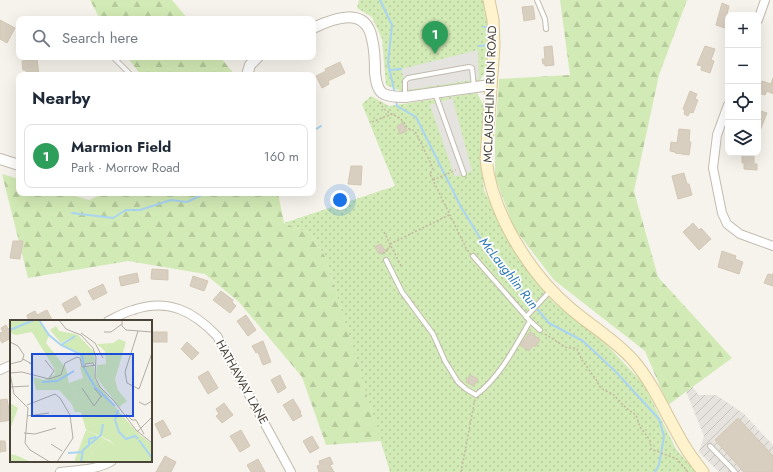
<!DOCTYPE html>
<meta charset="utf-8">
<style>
body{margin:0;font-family:Jost,sans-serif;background:#f6f6f7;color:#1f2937}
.controls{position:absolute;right:12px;top:12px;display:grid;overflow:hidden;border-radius:8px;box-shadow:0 4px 16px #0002}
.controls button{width:36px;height:36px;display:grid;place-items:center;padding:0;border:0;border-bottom:1px solid #e0e1e3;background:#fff;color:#1f2937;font:20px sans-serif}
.you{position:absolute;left:340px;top:200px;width:14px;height:14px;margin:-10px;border:3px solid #fff;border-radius:50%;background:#1a73e8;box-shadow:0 0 0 6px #1a73e833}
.badge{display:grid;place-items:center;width:26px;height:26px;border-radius:50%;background:#fc3f1d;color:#fff;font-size:13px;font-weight:700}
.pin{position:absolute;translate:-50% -33px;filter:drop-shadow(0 1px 2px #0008)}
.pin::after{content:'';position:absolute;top:21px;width:14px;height:12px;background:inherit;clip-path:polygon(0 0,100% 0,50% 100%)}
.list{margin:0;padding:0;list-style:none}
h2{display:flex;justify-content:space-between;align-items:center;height:52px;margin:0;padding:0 16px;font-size:17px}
h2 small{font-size:13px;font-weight:400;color:#747a83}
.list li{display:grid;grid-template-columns:26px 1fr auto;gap:12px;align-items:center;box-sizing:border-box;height:64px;margin:0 8px 8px;padding:0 8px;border:1px solid #e0e1e3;border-radius:8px}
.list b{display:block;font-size:15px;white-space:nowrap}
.list p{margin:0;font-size:13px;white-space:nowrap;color:#747a83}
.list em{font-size:13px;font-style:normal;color:#747a83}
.icon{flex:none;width:22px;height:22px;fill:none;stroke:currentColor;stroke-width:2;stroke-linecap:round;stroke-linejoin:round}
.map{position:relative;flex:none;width:773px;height:472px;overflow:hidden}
.search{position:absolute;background:#fff;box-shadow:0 4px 16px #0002;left:16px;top:16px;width:300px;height:44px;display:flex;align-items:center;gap:10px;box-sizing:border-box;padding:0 14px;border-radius:8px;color:#747a83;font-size:15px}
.panel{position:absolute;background:#fff;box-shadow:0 4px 16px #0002;left:16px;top:72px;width:300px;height:124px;border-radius:8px}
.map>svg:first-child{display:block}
.industrial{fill:url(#industrial-furrows)}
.forest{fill:url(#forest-firs)}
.park{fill:url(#park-dots)}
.parking{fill:#e5e3e0}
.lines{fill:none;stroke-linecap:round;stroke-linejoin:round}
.stream{stroke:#a9d4f2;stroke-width:2}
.building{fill:#d8cfc1;stroke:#d3c7b4}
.service-casing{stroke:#c2bbae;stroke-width:6}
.minor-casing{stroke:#c2bbae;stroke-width:10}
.tertiary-casing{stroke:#c2bbae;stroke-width:12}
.secondary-casing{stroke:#d6c79b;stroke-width:13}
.path{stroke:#c4b79f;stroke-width:1.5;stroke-dasharray:2 2;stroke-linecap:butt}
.service{stroke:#fff;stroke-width:4}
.minor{stroke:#fff;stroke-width:8}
.tertiary{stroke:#fff;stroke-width:10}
.secondary{stroke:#fff3cd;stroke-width:11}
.labels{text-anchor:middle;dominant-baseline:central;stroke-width:3.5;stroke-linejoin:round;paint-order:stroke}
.street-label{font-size:12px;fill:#4b4439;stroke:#fff}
.water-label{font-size:13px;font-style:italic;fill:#2e7ab2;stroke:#fff}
.inset-river{fill:none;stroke:#a9d4f2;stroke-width:2}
.inset-road{fill:none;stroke:#b2ada4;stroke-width:1}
.view{fill:#1d4ed8;fill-opacity:0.15;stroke:#1d4ed8;stroke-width:2}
.inset-edge{fill:none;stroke:#4b4439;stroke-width:2}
</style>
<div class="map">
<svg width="773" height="472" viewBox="0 0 773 472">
<defs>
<pattern id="industrial-furrows" width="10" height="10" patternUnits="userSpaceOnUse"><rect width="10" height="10" fill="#e6e2dd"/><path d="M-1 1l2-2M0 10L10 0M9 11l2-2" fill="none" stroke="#c7c3be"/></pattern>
<pattern id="forest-firs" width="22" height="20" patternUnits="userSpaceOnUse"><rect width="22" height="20" fill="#d2eab5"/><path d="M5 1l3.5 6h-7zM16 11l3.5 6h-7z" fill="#b6ca9c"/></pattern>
<pattern id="park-dots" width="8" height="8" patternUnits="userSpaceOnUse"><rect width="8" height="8" fill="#d2eab5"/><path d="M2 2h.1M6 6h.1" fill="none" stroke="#b6ca9c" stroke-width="1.8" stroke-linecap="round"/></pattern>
</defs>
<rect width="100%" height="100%" fill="#f6f3ec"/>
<path class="industrial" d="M691,385L699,395H716L743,413L773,445V472H719L699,452L704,436L685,389Z"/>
<g class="forest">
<path d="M90,0H172L188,19H100Z"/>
<path d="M560,0H687L659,75L634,191L658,277L732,358L668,405L645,351L554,280L514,228L495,177V136L499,79L570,75Z"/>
<path d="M127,57H220L235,75H141Z"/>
<path d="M2,174L19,179V193H65L89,200L105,193H278L284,223L310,233L325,256L381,441L326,445L302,377L239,302L205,274L128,261L28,278Z"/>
</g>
<g class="park">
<path d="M359,0H483L488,17L487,69L479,82L408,94L386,85L382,39L372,17L357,8Z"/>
<path d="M477,93L484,106L481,156L484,190L509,242L552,301L607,345L643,383L676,449L696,472H390L325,256L310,233L284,223L395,186L362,104L371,96L389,106Z"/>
</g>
<g class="parking">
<path d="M478,50L479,79L407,90L401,69Z"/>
<path d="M453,98L454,104L472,171L455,177L430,105Z"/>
</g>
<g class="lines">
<g class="stream">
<path d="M380,0L392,25L388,63L395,94"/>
<path d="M484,27H489"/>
<path d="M479,46L489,45"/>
<path d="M390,70L401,69"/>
<path d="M396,100L397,106L416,117L461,207L487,249L549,323L583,341L616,372L659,419L664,436L659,465L655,472"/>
<path d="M313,131L321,126"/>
<path d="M72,213L113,218L126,210H140L171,200L187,202L206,193"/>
</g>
</g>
<g class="building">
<path d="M722,3L729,6L727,14L728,15V19L725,28L716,25Z"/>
<path d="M533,6L535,19L524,21L522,7Z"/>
<path d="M0,20L15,28L7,43L0,39Z"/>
<path d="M552,46L554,65L545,66V64H543L542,59H545L544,47Z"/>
<path d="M705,46L715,49L711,60L714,61L710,73L701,70L702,66L697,65Z"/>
<path d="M37,59L39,75H27L26,70H23L22,61Z"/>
<path d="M340,62L345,73L328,81L329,84L322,88L316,76L326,71L325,69Z"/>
<path d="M773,78V94L767,91L765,95L758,93L762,81L771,84Z"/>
<path d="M690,91L697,94L695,99L698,100L693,113L690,112L688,116L684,114L685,110L683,109Z"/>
<path d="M758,110L767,113L758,136Z"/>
<path d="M403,123L407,131L400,134L397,126Z"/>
<path d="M679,129L690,130L689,142H691L689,155L675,153V152L670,151L671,142L677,143Z"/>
<path d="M742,153H754V164H757V170L744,169V163H742Z"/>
<path d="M351,166H362L361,185L348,184Z"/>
<path d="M684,173L687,184H689L692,195L678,199L672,176Z"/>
<path d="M693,223L699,230L701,228L711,239L699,250L683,232Z"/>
<path d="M13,241H23L20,259L10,258Z"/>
<path d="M381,244L385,251L379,254L375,247Z"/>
<path d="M722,251L736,256L735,259L743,262L739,274L718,267Z"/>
<path d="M152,269L168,270V280L151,279Z"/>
<path d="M137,273L139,282L121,286L119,277Z"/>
<path d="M773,273V286L764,283L768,274L772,275Z"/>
<path d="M193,276L208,281L204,291L190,286Z"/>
<path d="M103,284L107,293L93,300L88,291Z"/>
<path d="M221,291L233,300L232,302L236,306L230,313L213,300Z"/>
<path d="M76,296L81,305L67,313L62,304Z"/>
<path d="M47,310L52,320L49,321H29L27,315L35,311L37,315Z"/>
<path d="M246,315L256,330L248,336L237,321Z"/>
<path d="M6,325L8,329L11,328V338L2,343L0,339V333L3,332L1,328Z"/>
<rect x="151" y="332" width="16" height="10"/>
<path d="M530,332L540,340L535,347L533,345L529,351L520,345Z"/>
<path d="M263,341L271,362L263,365L258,352L256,353L252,346Z"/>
<path d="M187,342L199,353L192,360L181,349Z"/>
<path d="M208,371L218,388L208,394L198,377Z"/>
<path d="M280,375L286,388L278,393L271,380Z"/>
<path d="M470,375L478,379L474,386L466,382Z"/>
<path d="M7,399L11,420L0,422V400Z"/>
<path d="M293,399L301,412L300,413L302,416L293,421L283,405Z"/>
<path d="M224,403L233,415L222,423L216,416L219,414L216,409Z"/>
<path d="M738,418L773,456V472H744L715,440Z"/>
<path d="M163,420L171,434L162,438L155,424Z"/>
<path d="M241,430L250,446L240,452L230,436Z"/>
<path d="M312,436L319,448L310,453L303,441Z"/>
<path d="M0,441H5L6,451L0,452Z"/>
<path d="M165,456L176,462L171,472H156Z"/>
<path d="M330,457L333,464L330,465L334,472H319L317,466L320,465L319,461Z"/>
<path d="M258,459L265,472H251L247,465Z"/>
</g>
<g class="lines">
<g class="service-casing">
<g id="service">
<path d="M537,0L545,19L546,29"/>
<path d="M113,57L131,75"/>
<path d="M435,93L464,174"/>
<path d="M405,96V81L408,78L469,67L472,68L474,87"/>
<path d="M473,256L530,321L540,330"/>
<path d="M386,260L402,292L433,334L445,361L458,382L466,389L476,395C500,377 515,347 530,321"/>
<path d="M526,317L551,290"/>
<path d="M710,446L735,472"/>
</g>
</g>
<g class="minor-casing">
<g id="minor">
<path d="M758,20L765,0"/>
<path d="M728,105L717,135L713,168L722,213L727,224L740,234L773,246"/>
<path d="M108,321C116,317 125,312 133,310C168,298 193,311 217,336L291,472"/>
<path d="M0,370L11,365"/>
<path d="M60,472C78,470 97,470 112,461"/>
</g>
</g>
<g class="tertiary-casing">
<g id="tertiary">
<path d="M313,28C334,18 366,6 372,39C375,50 375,62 375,73C376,80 377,91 384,94C390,97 399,97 405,97L490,85"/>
<path d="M247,75L250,65L258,57"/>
<path d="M0,159L19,165"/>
</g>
</g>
<g class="secondary-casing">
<path id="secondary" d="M489,0L493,20L494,46L486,158C491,212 529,273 570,308C591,326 614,339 633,360C656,387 668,420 687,450C692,458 698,465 703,472"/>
</g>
<g class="path">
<path d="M380,102C386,118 400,111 407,128L415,131L433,168L430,174L466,248L469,252"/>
<path d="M372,122L392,114"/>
<path d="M433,180L456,170"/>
<path d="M384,232L401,266"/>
<path d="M390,244L449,215"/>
<path d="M384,254V252L389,250L387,248L391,246"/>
<path d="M545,334L567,348H574L577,349L582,360L597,381L599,386L602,389L613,394L626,408L636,415L640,427L650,440L651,449L677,459L688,472"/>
<path d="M461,472L475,399"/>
</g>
<use href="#service" class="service"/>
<use href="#minor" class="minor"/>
<use href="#tertiary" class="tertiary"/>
<use href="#secondary" class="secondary"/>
</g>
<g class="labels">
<g class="street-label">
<text transform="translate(490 94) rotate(-88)">MCLAUGHLIN RUN ROAD</text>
<text transform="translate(242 382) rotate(61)">HATHAWAY LANE</text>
</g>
<g class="water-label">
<text transform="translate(509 273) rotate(52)">McLaughlin Run</text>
</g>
</g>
<g transform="translate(10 320)">
<rect width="142" height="142" fill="#f6f3ec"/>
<path d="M46,6L49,11L66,14L64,16L51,23L40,10ZM0,83L8,88L0,110ZM95,119L114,130L126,142H78L80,135ZM0,134L8,136L21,142H0Z" fill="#d2eab5"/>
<path d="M0,0H29L39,15L36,23L56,48L59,63L64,68L72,92H65L61,83L49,70H26L23,57L34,60L45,54L44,48L22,12L6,15L0,13ZM109,19L116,22L105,59L108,70L117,81L109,87L86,57L87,45L96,44L95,31L87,24L103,23ZM76,110L95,119L80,135L78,142H64Z" fill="#d2eab5"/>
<path d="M67,14L84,32L85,43L72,45L69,32L51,25ZM84,46L85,59L110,93L129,114L142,124V142H126L99,120L76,110L64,68L59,63L73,58L70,47Z" fill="#d2eab5"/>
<path class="inset-river" d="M29,0L39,15L51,25L72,35L74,48L85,67L105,86M0,10L24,0M51,25L65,16M32,62L47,61L64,51M108,90L105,100L109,112L116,119L125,116L128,119M129,120L142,138M80,124L91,115L93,104M58,133L73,132M71,142L73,130L79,125V119L86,117"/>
<path class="inset-road" d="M49,0L56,9L71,15L83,28L86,37L85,57L90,67L104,81L126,110L142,123M112,0V6L116,10L142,12M128,11L115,52L117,63L129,69L142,33M94,12H101L112,4M71,13L85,23L93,38M0,22L8,26L14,35L12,41L0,44M13,39L22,44L19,43M35,40L44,51L39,58M75,47V44L83,43L84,46M0,53L4,74L18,88L15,123L20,130L40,142M0,53L12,52L39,59L51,55L55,43L67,37L70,38L72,47L85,45M0,67L19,66M72,68L84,86L91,76M84,68L92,77M129,82L135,85L142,81M17,85L45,74L50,78L60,95L63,118L47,142M116,94L122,100H126L134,114M17,96L39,93M127,112L142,97M14,113L25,114L46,108M41,124L52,131"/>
<path class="view" d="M22,34H123V96H22Z"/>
<rect width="142" height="142" class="inset-edge"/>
</g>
</svg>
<div class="controls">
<button>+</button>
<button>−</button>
<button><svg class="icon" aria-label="locate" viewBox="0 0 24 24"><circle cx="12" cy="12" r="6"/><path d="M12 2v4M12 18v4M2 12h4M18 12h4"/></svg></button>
<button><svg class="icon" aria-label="layers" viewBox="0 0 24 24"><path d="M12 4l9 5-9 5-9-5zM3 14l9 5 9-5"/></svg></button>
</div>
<div class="you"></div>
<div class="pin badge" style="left:435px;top:54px;background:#2e9e5b">1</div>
<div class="search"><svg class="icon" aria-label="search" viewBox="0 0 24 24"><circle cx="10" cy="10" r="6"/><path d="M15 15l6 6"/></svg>Search here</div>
<section class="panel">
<h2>Nearby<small></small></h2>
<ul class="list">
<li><span class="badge" style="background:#2e9e5b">1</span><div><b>Marmion Field</b><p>Park · Morrow Road</p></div><em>160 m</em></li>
</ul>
</section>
</div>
